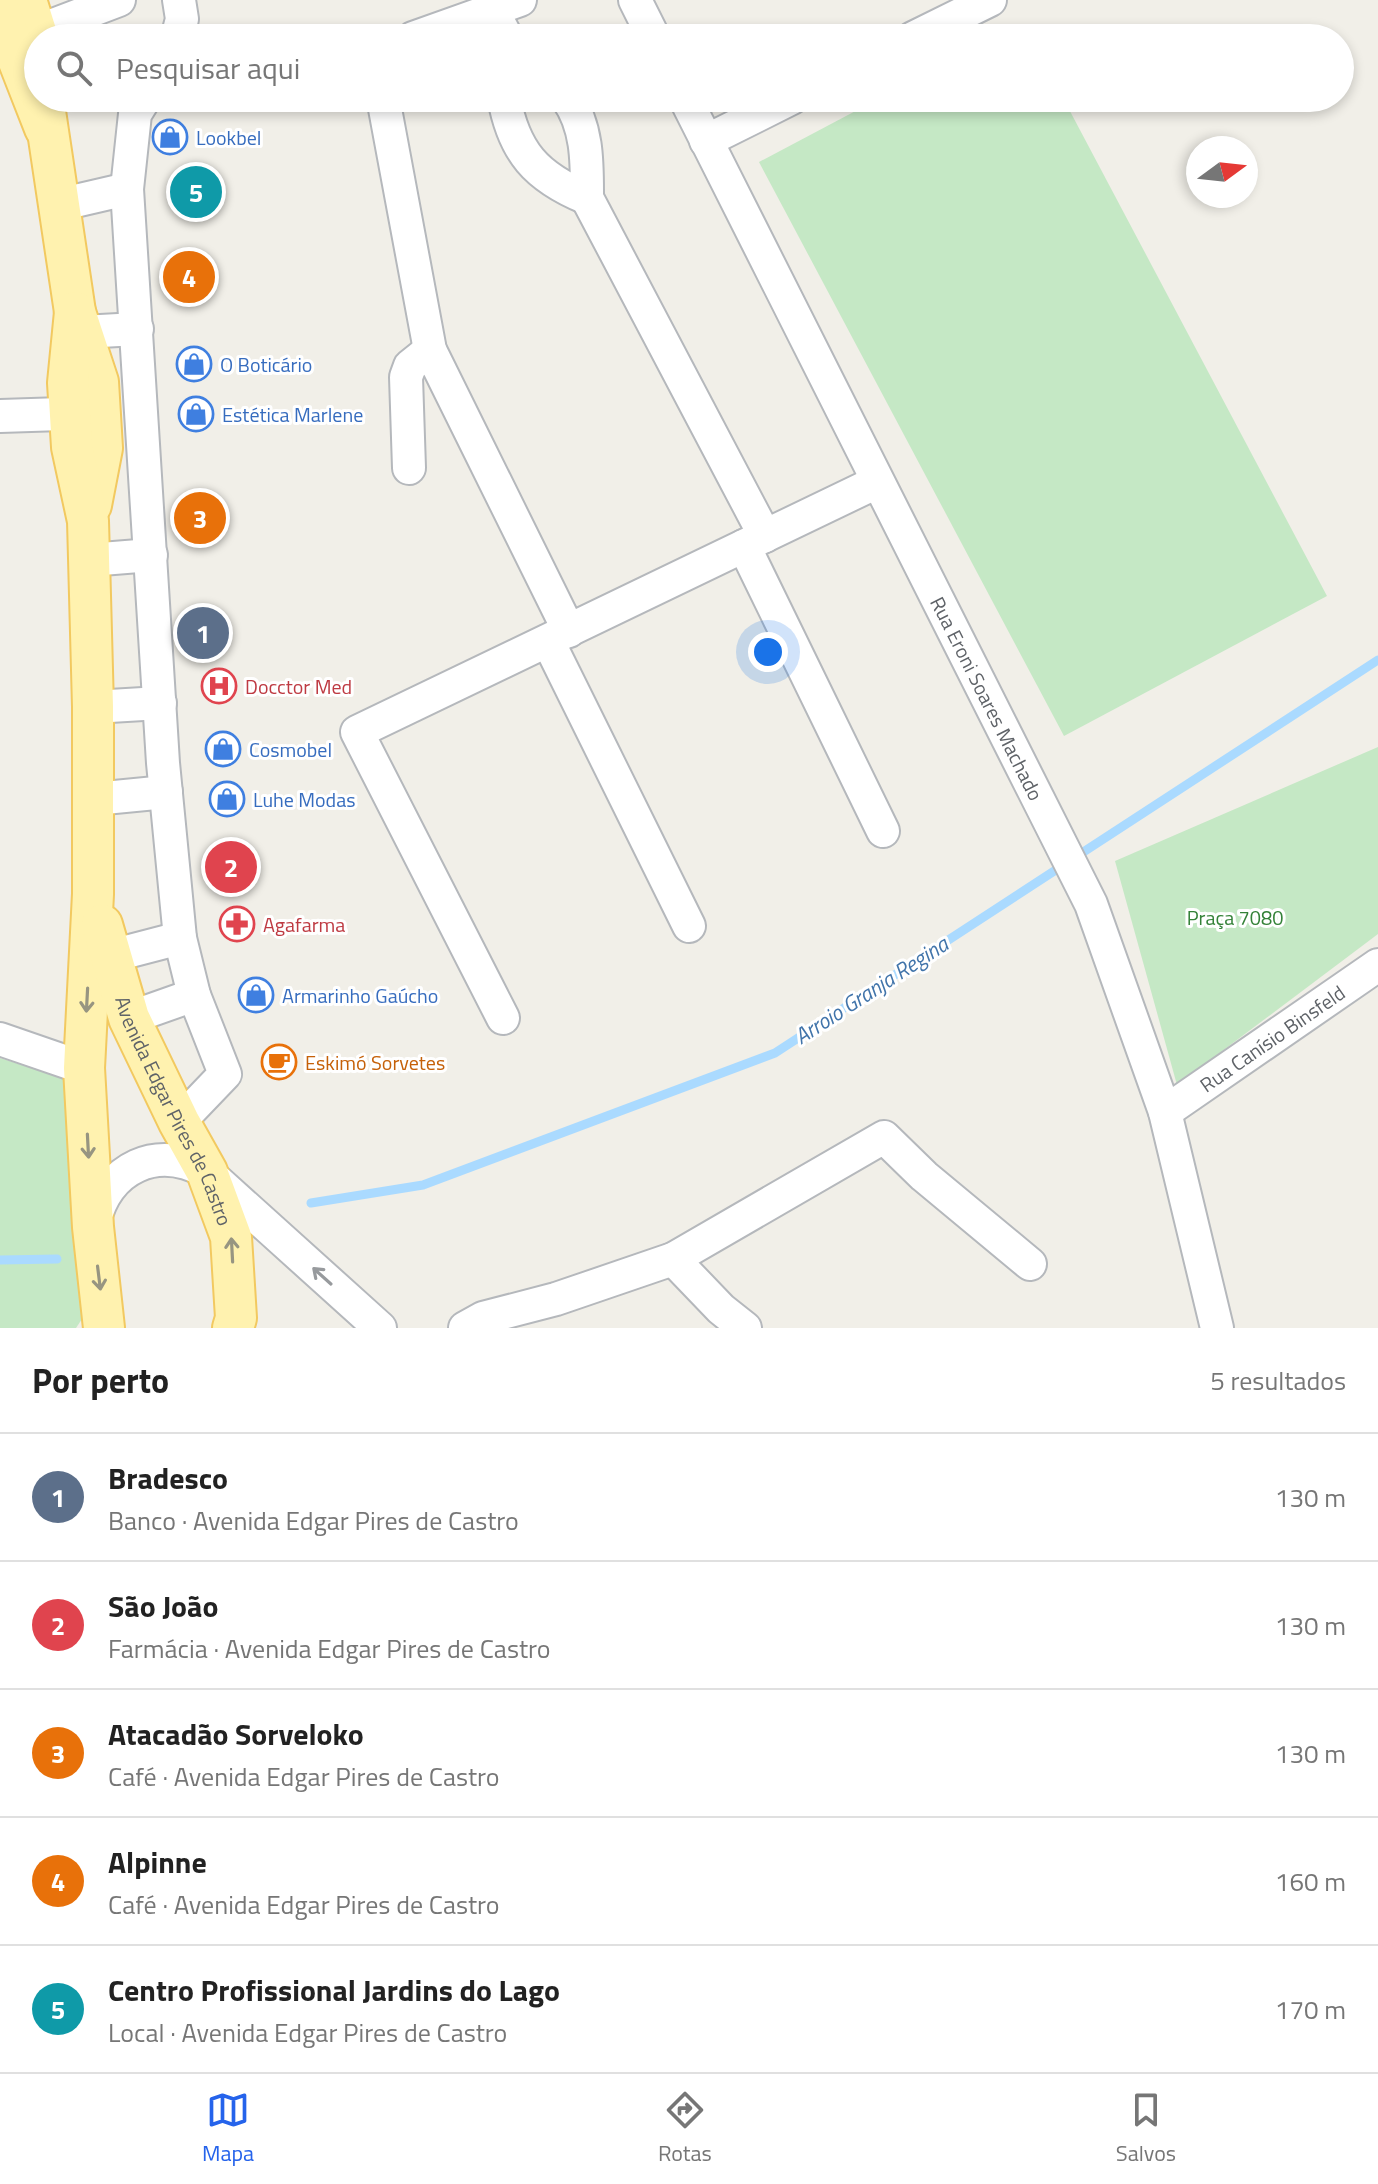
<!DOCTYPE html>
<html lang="pt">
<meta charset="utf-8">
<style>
body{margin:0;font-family:"Titillium Web",sans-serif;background:#f2f2f2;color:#222}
.compass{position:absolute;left:1186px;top:136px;width:72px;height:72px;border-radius:50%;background:#fff;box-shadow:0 4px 12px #0003;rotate:75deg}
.you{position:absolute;left:768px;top:652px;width:28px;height:28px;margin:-20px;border:6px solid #fff;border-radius:50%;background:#1a73e8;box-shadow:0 0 0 12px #1a73e833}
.badge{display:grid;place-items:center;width:52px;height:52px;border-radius:50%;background:#2563eb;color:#fff;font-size:26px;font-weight:700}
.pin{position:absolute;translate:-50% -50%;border:4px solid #fff;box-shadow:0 2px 8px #0006}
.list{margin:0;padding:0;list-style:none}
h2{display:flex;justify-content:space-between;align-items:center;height:104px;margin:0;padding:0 32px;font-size:34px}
h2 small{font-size:26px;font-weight:400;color:#767676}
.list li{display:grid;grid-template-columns:52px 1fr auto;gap:24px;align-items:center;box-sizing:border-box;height:128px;padding:0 32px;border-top:2px solid #e0e0e0}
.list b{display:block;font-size:30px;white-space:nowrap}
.list p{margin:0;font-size:26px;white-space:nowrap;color:#767676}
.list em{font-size:26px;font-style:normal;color:#767676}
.icon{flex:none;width:44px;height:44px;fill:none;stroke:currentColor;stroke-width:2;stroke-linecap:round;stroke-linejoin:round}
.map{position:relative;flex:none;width:1378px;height:1328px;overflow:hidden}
.search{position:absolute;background:#fff;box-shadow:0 4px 12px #0003;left:24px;right:24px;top:24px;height:88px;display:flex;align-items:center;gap:20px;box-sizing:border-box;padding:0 28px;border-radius:44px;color:#767676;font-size:30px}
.sheet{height:744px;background:#fff}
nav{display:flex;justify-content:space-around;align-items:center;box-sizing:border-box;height:112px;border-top:2px solid #e0e0e0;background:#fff;font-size:22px;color:#767676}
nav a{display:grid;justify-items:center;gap:4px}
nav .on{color:#2563eb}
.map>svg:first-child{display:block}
.green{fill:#c5e8c5}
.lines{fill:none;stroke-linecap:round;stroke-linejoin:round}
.stream{stroke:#aadaff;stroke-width:9}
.minor-casing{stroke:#b5b8bc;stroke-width:36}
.major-casing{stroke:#f2c960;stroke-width:44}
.minor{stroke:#fff;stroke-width:32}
.major{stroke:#fff2af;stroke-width:40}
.oneway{stroke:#979581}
.oneway2{stroke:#979a9d}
.labels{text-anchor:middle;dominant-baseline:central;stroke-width:6;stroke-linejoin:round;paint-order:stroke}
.shop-label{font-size:20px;fill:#366cbe;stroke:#fff;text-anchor:start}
.health-label{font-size:20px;fill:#be3a42;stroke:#fff;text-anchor:start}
.street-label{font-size:20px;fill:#5f6368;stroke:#fff}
.park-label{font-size:20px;fill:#348238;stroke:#fff}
.food-label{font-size:20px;fill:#c56008;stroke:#fff;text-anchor:start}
.water-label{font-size:22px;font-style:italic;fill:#4174aa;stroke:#fff}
</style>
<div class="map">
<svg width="1378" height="1328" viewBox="0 0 1378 1328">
<rect width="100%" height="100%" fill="#f1efe8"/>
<g class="green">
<path d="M880,98H1063L1327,596L1064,736L759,162Z"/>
<path d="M1378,747V934L1177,1085L1115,861Z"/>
<path d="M0,1058L75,1082L94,1301L76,1328H0Z"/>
</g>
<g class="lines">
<g class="stream">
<path d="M311,1203L423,1185L775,1053L1378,660"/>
<path d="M0,1260L57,1259"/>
</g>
<g class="minor-casing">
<g id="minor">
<path d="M635,0L654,38"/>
<path d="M492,10L507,38"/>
<path d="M177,38L182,19L179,0"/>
<path d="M413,38L520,0"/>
<path d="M913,38L990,0"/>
<path d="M14,40L119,0"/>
<path d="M145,98L135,114L127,189L163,763L180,938L194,995L225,1074L179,1122"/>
<path d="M383,98L430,350L569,631"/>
<path d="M504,98C514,152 536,177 587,198"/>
<path d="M567,98C588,127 587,164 587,198L765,536"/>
<path id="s1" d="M685,98L1091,904L1165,1112L1217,1328"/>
<path d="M706,141L792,98"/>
<path d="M58,205L127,189"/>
<path d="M82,332L137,329"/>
<path d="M0,416L93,413"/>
<path d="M409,468L406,377L410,366L430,350"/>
<path d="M744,546L883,831"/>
<path d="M89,560L151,555"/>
<path d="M548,641L689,926"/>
<path d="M93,707L160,703"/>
<path d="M94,799L166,792"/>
<path d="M111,956L180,938"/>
<path d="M129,1018L194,995"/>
<path d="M503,1018L357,732L877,482"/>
<path d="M0,1039L84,1068"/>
<path id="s2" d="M1165,1112L1378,965"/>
<path d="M94,1222C108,1167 157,1144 207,1172L380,1328"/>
<path d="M673,1259L721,1309L745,1328"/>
<path d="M465,1328L483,1318L556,1299L673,1259L884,1137L924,1176L1030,1264"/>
</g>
</g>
<g class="major-casing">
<g id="major">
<path d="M26,0L36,32L38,48"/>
<path d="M0,13L45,128"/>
<path d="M43,98L75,312L98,382L102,448L91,505"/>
<path d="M75,312L68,383L72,447L88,521L93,707V894L84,1068L93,1227L104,1328"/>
<path id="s3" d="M102,925L129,1018L179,1122L207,1172L231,1237L236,1318L233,1328"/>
</g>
</g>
<use href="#minor" class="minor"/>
<use href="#major" class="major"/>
</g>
<defs><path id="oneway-shaft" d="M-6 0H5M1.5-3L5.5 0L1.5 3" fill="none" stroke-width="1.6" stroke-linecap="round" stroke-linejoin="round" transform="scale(2)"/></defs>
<g class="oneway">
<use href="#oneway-shaft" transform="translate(87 1000) rotate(93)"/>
<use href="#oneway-shaft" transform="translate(88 1146) rotate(87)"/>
<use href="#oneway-shaft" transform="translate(232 1250) rotate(-93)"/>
<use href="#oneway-shaft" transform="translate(99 1278) rotate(83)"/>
</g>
<use class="oneway2" href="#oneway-shaft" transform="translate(322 1276) rotate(-138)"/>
<defs>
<g id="shop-ring" transform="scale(1.8)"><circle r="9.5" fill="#fff" stroke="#3f7fe0" stroke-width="1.5"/><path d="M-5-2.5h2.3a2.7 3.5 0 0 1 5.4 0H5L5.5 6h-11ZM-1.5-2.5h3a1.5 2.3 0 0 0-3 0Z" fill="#3f7fe0"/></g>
<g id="hospital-ring" transform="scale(1.8)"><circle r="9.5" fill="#fff" stroke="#e0444e" stroke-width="1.5"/><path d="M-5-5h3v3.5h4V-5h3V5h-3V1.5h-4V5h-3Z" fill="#e0444e"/></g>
<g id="pharmacy-ring" transform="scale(1.8)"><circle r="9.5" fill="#fff" stroke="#e0444e" stroke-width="1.5"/><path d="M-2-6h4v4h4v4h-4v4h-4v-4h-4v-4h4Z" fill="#e0444e"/></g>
<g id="cafe-ring" transform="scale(1.8)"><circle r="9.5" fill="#fff" stroke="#e8710a" stroke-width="1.5"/><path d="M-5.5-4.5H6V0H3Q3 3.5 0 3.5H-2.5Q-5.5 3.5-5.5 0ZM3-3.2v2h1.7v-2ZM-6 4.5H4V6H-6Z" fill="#e8710a"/></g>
</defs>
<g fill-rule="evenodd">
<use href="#shop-ring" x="170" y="137"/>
<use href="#shop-ring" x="194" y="364"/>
<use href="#shop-ring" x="196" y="414"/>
<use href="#hospital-ring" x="219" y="686"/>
<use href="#shop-ring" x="223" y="749"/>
<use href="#shop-ring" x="227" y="799"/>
<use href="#pharmacy-ring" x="237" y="924"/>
<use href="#shop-ring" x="256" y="995"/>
<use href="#cafe-ring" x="279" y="1062"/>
</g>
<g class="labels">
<g class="shop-label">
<text x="196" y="137">Lookbel</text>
<text x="220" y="364">O Boticário</text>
<text x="222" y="414">Estética Marlene</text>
<text x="249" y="749">Cosmobel</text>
<text x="253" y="799">Luhe Modas</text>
<text x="282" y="995">Armarinho Gaúcho</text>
</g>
<g class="health-label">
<text x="245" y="686">Docctor Med</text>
<text x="263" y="924">Agafarma</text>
</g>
<g class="street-label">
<text stroke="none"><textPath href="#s1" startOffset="672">Rua Eroni Soares Machado</textPath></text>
<text stroke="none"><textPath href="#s2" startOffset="130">Rua Canísio Binsfeld</textPath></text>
<text stroke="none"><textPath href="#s3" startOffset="200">Avenida Edgar Pires de Castro</textPath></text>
</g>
<g class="park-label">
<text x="1235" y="917">Praça 7080</text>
</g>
<g class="food-label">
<text x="305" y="1062">Eskimó Sorvetes</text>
</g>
<g class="water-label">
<text transform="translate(871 990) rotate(-33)">Arroio Granja Regina</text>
</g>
</g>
</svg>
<svg class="compass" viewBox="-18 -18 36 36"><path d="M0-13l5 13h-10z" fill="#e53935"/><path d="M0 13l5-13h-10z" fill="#767676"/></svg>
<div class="you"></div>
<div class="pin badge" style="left:203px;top:633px;background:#5c6f8a">1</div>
<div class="pin badge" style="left:231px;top:867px;background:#e0444e">2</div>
<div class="pin badge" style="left:200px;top:518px;background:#e8710a">3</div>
<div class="pin badge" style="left:189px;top:277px;background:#e8710a">4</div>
<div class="pin badge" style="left:196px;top:192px;background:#0f9aa8">5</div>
<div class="search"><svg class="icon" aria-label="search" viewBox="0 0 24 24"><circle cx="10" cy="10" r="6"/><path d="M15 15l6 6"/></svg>Pesquisar aqui</div>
</div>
<section class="sheet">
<h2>Por perto<small>5 resultados</small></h2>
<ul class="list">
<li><span class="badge" style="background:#5c6f8a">1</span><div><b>Bradesco</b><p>Banco · Avenida Edgar Pires de Castro</p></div><em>130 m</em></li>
<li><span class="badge" style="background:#e0444e">2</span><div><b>São João</b><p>Farmácia · Avenida Edgar Pires de Castro</p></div><em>130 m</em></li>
<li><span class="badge" style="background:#e8710a">3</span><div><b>Atacadão Sorveloko</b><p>Café · Avenida Edgar Pires de Castro</p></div><em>130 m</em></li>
<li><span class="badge" style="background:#e8710a">4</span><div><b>Alpinne</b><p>Café · Avenida Edgar Pires de Castro</p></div><em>160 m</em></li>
<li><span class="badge" style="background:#0f9aa8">5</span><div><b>Centro Profissional Jardins do Lago</b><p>Local · Avenida Edgar Pires de Castro</p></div><em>170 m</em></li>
</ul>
</section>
<nav>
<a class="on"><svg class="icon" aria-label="map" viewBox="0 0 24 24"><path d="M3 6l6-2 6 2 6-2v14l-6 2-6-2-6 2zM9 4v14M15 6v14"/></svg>Mapa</a>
<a><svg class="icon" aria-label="directions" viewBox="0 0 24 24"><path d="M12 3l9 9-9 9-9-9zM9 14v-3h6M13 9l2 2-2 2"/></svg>Rotas</a>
<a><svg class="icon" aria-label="saved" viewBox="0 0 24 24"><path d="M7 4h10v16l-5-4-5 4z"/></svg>Salvos</a>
</nav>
